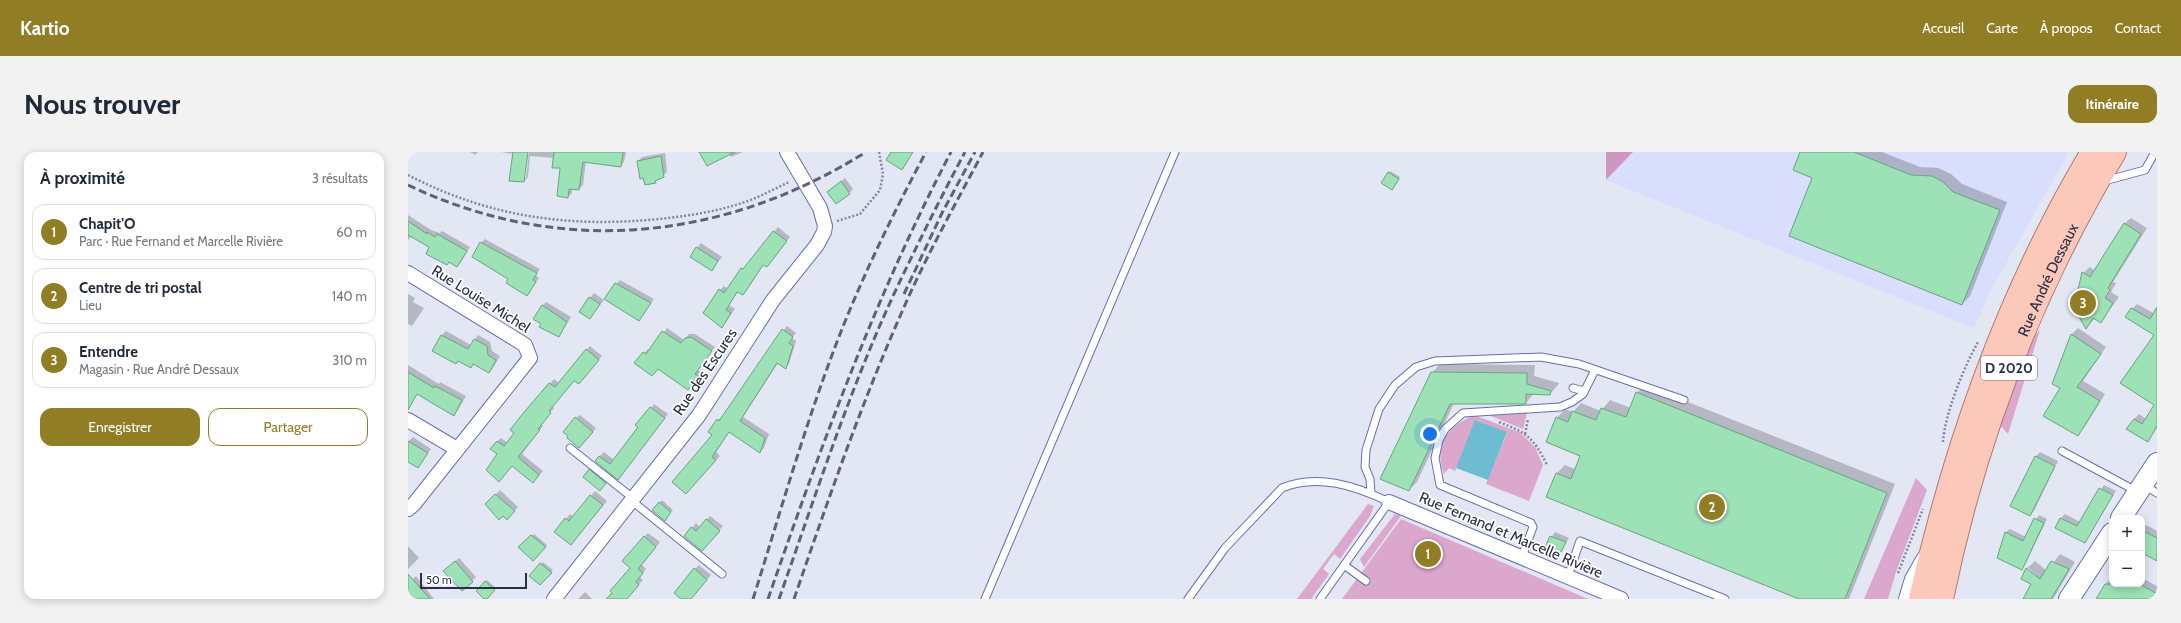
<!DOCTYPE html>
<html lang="fr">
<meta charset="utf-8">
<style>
body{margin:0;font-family:Cabin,sans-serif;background:#f2f2f3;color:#1f2937}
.controls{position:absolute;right:12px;bottom:12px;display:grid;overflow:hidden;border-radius:8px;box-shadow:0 2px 10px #0003}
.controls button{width:36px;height:36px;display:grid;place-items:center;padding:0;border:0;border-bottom:1px solid #e0e1e3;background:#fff;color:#1f2937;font:20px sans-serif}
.scale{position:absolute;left:12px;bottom:10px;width:107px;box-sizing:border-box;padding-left:4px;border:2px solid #2a2e47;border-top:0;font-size:11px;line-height:14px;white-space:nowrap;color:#2a2e47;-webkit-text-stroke:3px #fff;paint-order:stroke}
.you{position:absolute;left:1022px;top:282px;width:14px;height:14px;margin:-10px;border:3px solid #fff;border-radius:50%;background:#1a73e8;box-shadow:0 0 0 6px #1a73e833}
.badge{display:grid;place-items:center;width:26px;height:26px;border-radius:50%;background:#907d24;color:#fff;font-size:13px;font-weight:700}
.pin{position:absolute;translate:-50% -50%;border:2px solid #fff;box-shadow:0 1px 4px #0006}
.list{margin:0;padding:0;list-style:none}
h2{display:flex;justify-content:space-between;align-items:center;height:52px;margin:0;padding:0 16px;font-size:17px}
h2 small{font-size:13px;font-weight:400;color:#747a83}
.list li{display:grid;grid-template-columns:26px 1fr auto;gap:12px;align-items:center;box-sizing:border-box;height:56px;margin:0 8px 8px;padding:0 8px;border:1px solid #e0e1e3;border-radius:12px}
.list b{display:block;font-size:15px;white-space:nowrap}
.list p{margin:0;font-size:13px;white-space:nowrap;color:#747a83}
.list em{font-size:13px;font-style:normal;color:#747a83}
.actions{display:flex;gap:8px;padding:12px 16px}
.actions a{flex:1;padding:9px 0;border:1px solid #907d24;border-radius:12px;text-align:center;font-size:14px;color:#907d24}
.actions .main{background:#907d24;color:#fff}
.map{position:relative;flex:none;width:1749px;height:447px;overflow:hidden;border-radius:12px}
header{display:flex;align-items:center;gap:24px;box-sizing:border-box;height:56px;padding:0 20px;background:#907d24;color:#fff}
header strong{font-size:19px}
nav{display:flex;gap:22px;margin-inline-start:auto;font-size:14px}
.intro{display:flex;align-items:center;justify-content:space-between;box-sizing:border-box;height:96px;padding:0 24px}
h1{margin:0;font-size:28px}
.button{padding:10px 18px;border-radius:12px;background:#907d24;color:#fff;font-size:14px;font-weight:700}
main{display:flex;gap:24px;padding:0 24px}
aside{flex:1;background:#fff;border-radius:12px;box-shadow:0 2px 10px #0003}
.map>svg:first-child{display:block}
.built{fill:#d8defb}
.green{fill:#dca7cd}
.forest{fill:#cd97bf}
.water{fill:#6dbcd1}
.shadow{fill:#0003;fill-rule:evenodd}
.building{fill:#9de1b6;stroke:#65a77f}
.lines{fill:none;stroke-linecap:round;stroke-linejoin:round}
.service-casing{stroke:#666fa9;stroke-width:9}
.minor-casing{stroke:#666fa9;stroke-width:16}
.secondary-casing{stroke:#666fa9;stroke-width:22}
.primary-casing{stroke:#b17a73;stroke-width:24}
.path{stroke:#84879b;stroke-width:2.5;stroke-dasharray:2 2;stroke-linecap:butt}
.service{stroke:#fff;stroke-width:7}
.minor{stroke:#fff;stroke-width:14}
.secondary{stroke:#fff;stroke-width:20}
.primary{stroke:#fbc8b9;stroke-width:22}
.rail{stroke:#5e6177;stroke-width:3;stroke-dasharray:8 4;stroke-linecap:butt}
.labels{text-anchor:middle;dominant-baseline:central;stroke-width:3.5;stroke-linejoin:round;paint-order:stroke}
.shield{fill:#fff;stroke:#6a6d7e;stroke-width:1}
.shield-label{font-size:14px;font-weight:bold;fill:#2a2e47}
.street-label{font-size:15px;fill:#2a2e47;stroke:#fff}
</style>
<header>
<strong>Kartio</strong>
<nav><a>Accueil</a><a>Carte</a><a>À propos</a><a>Contact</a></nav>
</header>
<div class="intro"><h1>Nous trouver</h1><a class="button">Itinéraire</a></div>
<main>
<aside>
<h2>À proximité<small>3 résultats</small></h2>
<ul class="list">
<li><span class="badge">1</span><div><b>Chapit'O</b><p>Parc · Rue Fernand et Marcelle Rivière</p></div><em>60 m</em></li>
<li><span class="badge">2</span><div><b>Centre de tri postal</b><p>Lieu</p></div><em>140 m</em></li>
<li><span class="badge">3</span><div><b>Entendre</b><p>Magasin · Rue André Dessaux</p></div><em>310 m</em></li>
</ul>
<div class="actions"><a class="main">Enregistrer</a><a>Partager</a></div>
</aside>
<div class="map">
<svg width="1749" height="447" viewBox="0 0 1749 447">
<rect width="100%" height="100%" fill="#e3e6f3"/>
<path class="built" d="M1225,0H1661L1584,136L1566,176L1198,28Z"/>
<g class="green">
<path d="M1632,178L1600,282L1592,273L1621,189Z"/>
<path d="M1119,261L1115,277L1078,262Z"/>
<path d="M1066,263L1113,281L1127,295L1135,313L1121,349L1078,332L1099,281L1068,268L1047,319L1041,316L1036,322C1025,291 1039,276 1066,263Z"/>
<path d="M1508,326L1519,338L1488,420L1480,447H1456Z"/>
<path d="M960,352L966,354L962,364L932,407L926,402L915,417L921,422L903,447H889Z"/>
<path d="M987,362L993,364L956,415L952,407Z"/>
<path d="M993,367L1180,447H934Z"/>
</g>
<path class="forest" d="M1198,0H1225L1198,28Z"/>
<path class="water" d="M1067,268L1099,280L1080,328L1048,316Z"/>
<g class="shadow">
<path d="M62,0H70L67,3Z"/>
<path d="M93,0H119L116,26H118L121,0H218L216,10L213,14L178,9L175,33L171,37L164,36V41L160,45L153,15L146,6L122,4L120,25L116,29L105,2Z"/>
<path d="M297,0H335L323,5L321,2Z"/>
<path d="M1393,0H1474L1512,15L1530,16L1543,22L1554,32L1599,50L1562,144L1554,152L1406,25Z"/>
<path d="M257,1L259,20L247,30L230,9L234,5Z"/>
<path d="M982,19L992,25L986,35L981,20Z"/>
<path d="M437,26L445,37L441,41L420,40Z"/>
<path d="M0,63L23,78L32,81L34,79L62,95L53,110L49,114L4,84L0,88Z"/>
<path d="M1723,66L1739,76L1705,130L1708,131L1703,140L1711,145L1693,170L1687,166L1678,176L1675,121L1682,115L1687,119L1716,72Z"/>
<path d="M370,75L382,85L363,110L356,112L339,138L335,142L330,139L321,153L327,157L314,174L312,138L316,134L320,137L334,117L339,114Z"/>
<path d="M77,87L132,117L128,123L131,126L119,142L102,127L73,91Z"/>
<path d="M293,91L314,105L304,118L289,96Z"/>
<path d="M212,128L246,147L231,168L208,132Z"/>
<path d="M186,141L196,148L182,166L172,159Z"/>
<path d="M0,142L7,146L5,150L16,156L4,174L0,172Z"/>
<path d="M138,150L163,165L151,184L134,172V154Z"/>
<path d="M1729,152L1747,162L1749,160V276L1740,288L1726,267L1731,262L1738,267L1747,252L1748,183L1724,157Z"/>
<path d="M379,174L388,181L384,186L388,189L381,212L377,216L370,211L335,265L361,282L356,296L352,300L322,279L308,300L312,304L282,337L306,283L309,268L315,265Z"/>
<path d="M259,176L276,188L281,182H287L307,195L290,218L298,224L290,233L251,216L228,211L240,197L242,199Z"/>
<path d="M1670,176L1698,195L1675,229L1697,242L1676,276L1670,282L1653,236L1645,231L1664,182Z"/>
<path d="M38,179L63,193L70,183L82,190L84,199L92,204L85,216L81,220L66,211L63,215L51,208L48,211L34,183Z"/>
<path d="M182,194L194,204L175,227L166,228L144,254L146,256L133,272L135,274L114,302L135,319L129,326L91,302L89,290L93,286L100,291L107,281L112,266L146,227L151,231Z"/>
<path d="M1032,212L1127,213L1126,224L1151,231L1150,233L1142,242L1126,241L1118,251H1046L1009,330L1001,338L1024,221Z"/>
<path d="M0,213L31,232L32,230L58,244L50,258L46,262L10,241L7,244L0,240Z"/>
<path d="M1237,233L1487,332L1441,447H1394L1139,345L1149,321L1157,313L1167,317L1173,303L1149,266L1157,257L1165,260L1173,251L1193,259L1202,248L1223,256L1229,241Z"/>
<path d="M246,252L260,262L210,327L191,305L196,300L206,308Z"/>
<path d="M172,263L188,276L175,292L161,284L168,266Z"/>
<path d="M5,285L23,297L10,315L0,309V290Z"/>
<path d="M1632,300L1650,309L1626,359L1622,363L1628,304Z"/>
<path d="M183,316L199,329L194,336L182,318Z"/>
<path d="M1696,333L1708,339L1676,390L1653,366L1657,362L1672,370Z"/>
<path d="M92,338L110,355L103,363L78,353Z"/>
<path d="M187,339L199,349L163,392L147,380L162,362L166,365Z"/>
<path d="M254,348L265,358L258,365L246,358Z"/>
<path d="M1631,363L1639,367L1617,413L1613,417L1598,380L1602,377L1618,385Z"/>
<path d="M302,364L315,374L298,394L284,376L288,371L292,375Z"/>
<path d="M1738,373L1749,379V407L1737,401L1734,405V377Z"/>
<path d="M1147,380L1161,386L1153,399L1139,393Z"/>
<path d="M240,381L252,390L234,413L238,417L232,425L235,428L218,447H200L224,416L236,385Z"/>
<path d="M126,382L139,393L125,407L121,387Z"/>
<path d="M0,394L11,406L0,417Z"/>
<path d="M1652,402L1667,410L1645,447H1616L1625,432L1614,427L1619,416L1627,409L1639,419ZM1620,416L1628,423L1627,424L1620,419Z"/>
<path d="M51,406L68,425L64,429L41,415Z"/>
<path d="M135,410L145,418L132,432L122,424Z"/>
<path d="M291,413L303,423L283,447H275L287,417Z"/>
<path d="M1704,423V432H1734V426L1749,434V447H1689Z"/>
<path d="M8,424L26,447H2L0,444V432Z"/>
<path d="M79,428L88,436L78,447L69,439Z"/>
<path d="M177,440L184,447H170Z"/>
</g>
<g class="building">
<path d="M105,0H120L116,30L101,29Z"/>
<path d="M146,0H215L213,15L175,10L171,38L161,37L160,46L149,44L152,16H144Z"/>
<path d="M291,0H327L299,14Z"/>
<path d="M483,0H505L494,18L478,8Z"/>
<path d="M1392,0H1446L1503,23L1524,24L1535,30L1545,40L1592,58L1554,153L1381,84L1404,26L1385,18Z"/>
<path d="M253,4L256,25L247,29L248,31L237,33L235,26L232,27L229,9Z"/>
<path d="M980,20L991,27L984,38L973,31Z"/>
<path d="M433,29L442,42L428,52L419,40Z"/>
<path d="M0,69L19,82V80L27,85L29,82L59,99L49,115L41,110L39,113L18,102L21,95L0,83Z"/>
<path d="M1716,71L1733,82L1700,136L1702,138L1697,146L1705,151L1693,171L1685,166L1678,177L1666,156L1674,120L1682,125Z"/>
<path d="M365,79L379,89L359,115L355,113L335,143L329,140L318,158L323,161L314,176L295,161L311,137L316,141L333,116L335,117Z"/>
<path d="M72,90L129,121L125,128L128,130L119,144L98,131L100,127L64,105Z"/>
<path d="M288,95L310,109L304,119L282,105Z"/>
<path d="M207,131L243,151L231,169L196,147Z"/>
<path d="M181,145L192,152L182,167L171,160Z"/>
<path d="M134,153L159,170L151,185L131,175L133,172L125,167Z"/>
<path d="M1749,155V274L1740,290L1718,277L1726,267L1734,272L1746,253L1712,231L1746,183L1717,165L1723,156L1742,167Z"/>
<path d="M374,177L385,185L381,191L385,194L378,217L369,211L332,269L357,286L352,301L321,280L304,305L308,308L278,342L264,330L304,283L300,280L309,267L311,269Z"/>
<path d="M254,179L273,191L277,186L283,185L304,199L287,222L295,228L287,238L282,235L280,238L250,217L244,224L226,211L235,200L238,202Z"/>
<path d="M1663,182L1693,202L1669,235L1692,249L1670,284L1635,264L1652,236L1644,232Z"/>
<path d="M33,183L60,197L66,187L79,194L80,203L88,208L81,221L65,212L63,216L50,209L48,212L24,199Z"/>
<path d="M178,197L191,208L171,232L166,229L141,259L143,261L130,277L132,278L110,305L131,323L125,331L104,314L91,330L78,318L89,302L82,297L89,289L96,294L106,281L102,278L112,265L141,231L147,235Z"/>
<path d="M0,220L26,236L27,234L54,248L46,264L9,242L0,258Z"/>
<path d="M1023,220L1119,221V232L1143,239L1142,243L1118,242V252H1042L1001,339L972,327Z"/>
<path d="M1228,240L1479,341L1437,447H1391L1138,345L1148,321L1163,327L1172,304L1138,290L1148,265L1160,270L1164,259L1188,268L1193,256L1218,265Z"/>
<path d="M242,255L257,266L210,328L187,309L191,304L202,312L230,275L227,273Z"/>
<path d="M167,265L185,280L171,296L159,286L160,284L155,280Z"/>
<path d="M0,289L20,301L10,316L0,310Z"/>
<path d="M1627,304L1647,314L1622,364L1602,354Z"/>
<path d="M181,317L198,331L192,339L175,325Z"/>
<path d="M1691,336L1705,343L1677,391L1647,376L1652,366L1669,374Z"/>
<path d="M87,342L107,359L99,368L95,364L91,368L77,352Z"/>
<path d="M182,343L195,353L163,393L146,380L157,366L161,369Z"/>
<path d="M251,350L263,360L257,369L244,358Z"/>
<path d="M1626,366L1636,371L1614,418L1589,406L1597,380L1615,389Z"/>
<path d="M298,367L312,379L294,399L276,384L283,375L288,379Z"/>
<path d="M1734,378L1749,386V409L1734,401Z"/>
<path d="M123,383L138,395L125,409L110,395Z"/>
<path d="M236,384L248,395L230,417L235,421L228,430L231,433L219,447H198L204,441L202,439L222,416L214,409Z"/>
<path d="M1142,384L1158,390L1153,400L1149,402L1139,398L1138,393Z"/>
<path d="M47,409L65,430L54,439L35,419Z"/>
<path d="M1643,409L1661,417L1643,447H1615L1623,432L1613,427L1618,416L1632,427Z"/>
<path d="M132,411L144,421L132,433L121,424Z"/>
<path d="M286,416L299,428L283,447H273L266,441Z"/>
<path d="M0,422L22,447H0Z"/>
<path d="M77,429L87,438L79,447H76L68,439Z"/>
<path d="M1697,432H1732L1749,442V447H1688Z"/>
</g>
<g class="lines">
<g class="service-casing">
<g id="service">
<path d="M1696,29L1737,18L1747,0"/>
<path d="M1165,236L1176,239"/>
<path d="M162,296L226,347"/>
<path d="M1654,299L1728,339"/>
<path d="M1736,333L1749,341"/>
<path d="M963,341L962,327L957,315L958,298L971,257L987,233L1008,215L1027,209L1133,205L1171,212L1276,248"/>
<path d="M224,349L314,422"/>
<path d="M1114,405L1125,375L1123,371L1032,333L1027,306L1031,288L1037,277L1055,261L1152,255L1164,250L1175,242L1187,218"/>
<path d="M936,413L958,429"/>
<path d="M1160,424L1172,389L1317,447"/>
<path d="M577,447L767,0"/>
<path d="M780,447L817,396L874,336C909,321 948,334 981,350L912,447"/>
</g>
</g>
<g class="minor-casing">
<g id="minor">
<path d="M0,121L117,193L122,206L6,352L0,357"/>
<path d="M0,268L49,297"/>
<path d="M981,350L1213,447"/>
<path d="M146,447L291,263L365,148L409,93L416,80L417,74L412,56L379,0"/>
<path d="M1498,447L1504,427L1516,406"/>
</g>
</g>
<g class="secondary-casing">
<g id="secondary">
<path d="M1713,366L1749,311"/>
<path d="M1661,447L1704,381"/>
</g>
</g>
<g class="primary-casing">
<g id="primary">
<path d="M1512,447C1547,291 1602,137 1684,0"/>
<path id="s1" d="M1534,447C1566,290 1624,138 1707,0"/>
</g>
</g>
<g class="path">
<path d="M0,23C81,65 160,76 251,67C279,64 307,60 334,51C350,46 366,37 381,30"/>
<path d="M429,69L452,62L472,38L475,22L471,0"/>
<path d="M1091,270C1119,281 1125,285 1139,313"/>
<path d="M1117,282L1120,267"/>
<path d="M1535,290C1537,261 1556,215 1570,190"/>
<path d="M1490,421L1515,357"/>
</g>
<use href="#service" class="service"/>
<use href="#minor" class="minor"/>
<use href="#secondary" class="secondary"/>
<use href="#primary" class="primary"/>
<g class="rail">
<path d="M0,33C153,106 316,89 458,0"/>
<path d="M496,142L534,61L567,0"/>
<path d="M345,447C374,355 400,262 436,172C460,113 488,56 518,0"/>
<path d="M360,447C413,294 468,143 543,0"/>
<path d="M371,447C407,345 440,242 485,144C508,95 532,47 557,0"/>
<path d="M386,447C419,351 452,255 493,162C517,106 547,53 575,0"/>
</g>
</g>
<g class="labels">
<rect class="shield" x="1573" y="204" width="56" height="24" rx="3"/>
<g class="shield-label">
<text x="1601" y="216">D 2020</text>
</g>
<g class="street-label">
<text stroke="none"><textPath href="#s1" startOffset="337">Rue André Dessaux</textPath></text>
<text transform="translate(73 147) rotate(32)">Rue Louise Michel</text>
<text transform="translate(297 220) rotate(-56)">Rue des Escures</text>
<text transform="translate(1103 383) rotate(23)">Rue Fernand et Marcelle Rivière</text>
</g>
</g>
</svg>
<div class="controls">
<button>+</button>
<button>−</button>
</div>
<div class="scale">50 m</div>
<div class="you"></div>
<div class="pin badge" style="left:1020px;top:402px">1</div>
<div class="pin badge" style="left:1304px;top:355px">2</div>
<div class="pin badge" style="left:1675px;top:151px">3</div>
</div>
</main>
